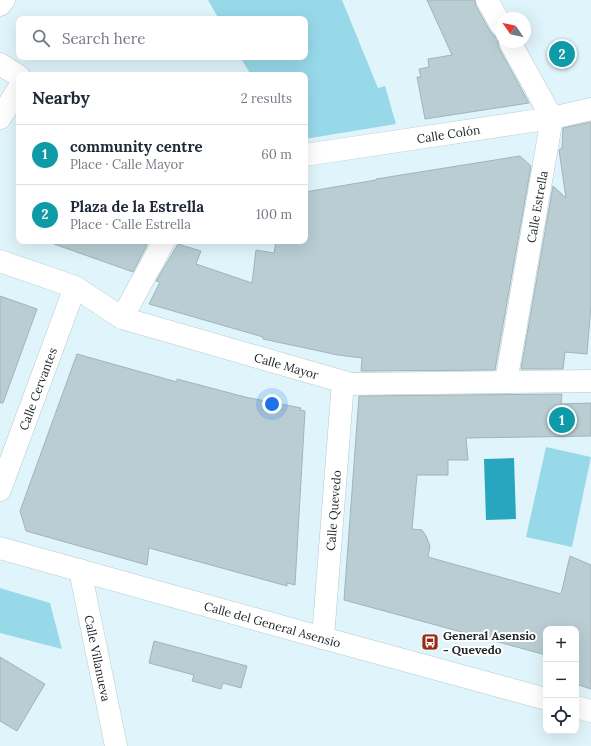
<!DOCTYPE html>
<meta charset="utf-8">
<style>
body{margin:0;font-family:Lora,serif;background:#f6f6f7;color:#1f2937}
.controls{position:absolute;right:12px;bottom:12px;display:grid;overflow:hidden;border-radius:8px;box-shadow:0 4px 16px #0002}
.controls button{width:36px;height:36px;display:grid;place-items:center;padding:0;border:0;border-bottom:1px solid #e0e1e3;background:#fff;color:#1f2937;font:20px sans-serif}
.compass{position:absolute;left:495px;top:12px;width:36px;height:36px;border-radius:50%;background:#fff;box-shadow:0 4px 16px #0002;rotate:304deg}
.you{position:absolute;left:272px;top:404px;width:14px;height:14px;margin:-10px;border:3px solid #fff;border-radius:50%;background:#1a73e8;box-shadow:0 0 0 6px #1a73e833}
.badge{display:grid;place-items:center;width:26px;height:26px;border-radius:50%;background:#b45309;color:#fff;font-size:13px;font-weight:700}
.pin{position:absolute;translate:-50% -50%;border:2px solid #fff;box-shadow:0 1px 4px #0006}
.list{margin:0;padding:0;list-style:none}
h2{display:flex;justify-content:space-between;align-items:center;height:52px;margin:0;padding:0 16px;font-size:17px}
h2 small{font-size:13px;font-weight:400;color:#747a83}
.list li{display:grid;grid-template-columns:26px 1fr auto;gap:12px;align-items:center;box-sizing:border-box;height:60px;padding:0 16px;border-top:1px solid #e0e1e3}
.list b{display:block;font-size:15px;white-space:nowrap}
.list p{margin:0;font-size:13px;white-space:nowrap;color:#747a83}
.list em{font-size:13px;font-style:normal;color:#747a83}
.icon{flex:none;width:22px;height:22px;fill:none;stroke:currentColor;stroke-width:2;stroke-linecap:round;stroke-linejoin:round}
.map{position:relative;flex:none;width:591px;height:746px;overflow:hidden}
.search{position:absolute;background:#fff;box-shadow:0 4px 16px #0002;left:16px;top:16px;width:292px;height:44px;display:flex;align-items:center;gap:10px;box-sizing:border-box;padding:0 14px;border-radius:8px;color:#747a83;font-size:15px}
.panel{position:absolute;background:#fff;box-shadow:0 4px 16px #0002;left:16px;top:72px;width:292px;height:172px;border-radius:8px}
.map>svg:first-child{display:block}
.green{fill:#98d9e9}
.water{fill:#28a6bf}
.building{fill:#b9cdd2;stroke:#a0b4b9}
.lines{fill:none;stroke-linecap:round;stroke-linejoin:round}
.minor-casing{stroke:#b5cacf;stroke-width:23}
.secondary-casing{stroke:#b5cacf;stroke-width:23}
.minor{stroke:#fff;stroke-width:22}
.secondary{stroke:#fff;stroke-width:22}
.labels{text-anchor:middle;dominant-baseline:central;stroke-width:4;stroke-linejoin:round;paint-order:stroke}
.street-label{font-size:12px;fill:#21282a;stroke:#fff}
.poi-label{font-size:12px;font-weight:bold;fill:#21282a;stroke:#fff;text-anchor:start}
</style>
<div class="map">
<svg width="591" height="746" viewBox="0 0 591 746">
<rect width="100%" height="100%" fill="#e0f5fb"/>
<g class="green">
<path d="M208,0H342L378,88L385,86L396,124L305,139V75H251L240,57H305V19H219Z"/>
<path d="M546,447L591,457L572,547L526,537Z"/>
<path d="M0,588L50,603L62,649L0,633Z"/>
</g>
<path class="water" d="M514,458L516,519L486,520L484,459Z"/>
<g class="building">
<path d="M427,0H475L476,6L490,31L494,36L499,37L498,42L499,48L529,103L425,119L417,77H421L419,69L429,67L428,59L452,55Z"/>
<path d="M591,122V304L587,354L565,352L563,369H521L553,186L566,198L559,150L562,148L563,128Z"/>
<path d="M520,156L531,166L495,370L361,371L362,358L338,355L263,339V337L149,304L160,282L156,281L178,244L201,251L196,264L252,283L256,250L274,253L276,241H305V192L376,180V179Z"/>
<path d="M55,241H138L147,245L133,272L54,244Z"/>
<path d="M0,296L37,309L3,403H0Z"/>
<path d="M77,354L177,382V379L245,397L301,408L300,410L305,411L295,585L287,583V586L149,548L147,565L26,531L20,511Z"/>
<path d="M562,394L561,404L591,403V436L466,438L468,460H448V475H417L412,529L422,530L426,536L430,546L428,557L561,594L570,556L591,565V689L576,684V629H546V655L344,600L359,396Z"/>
<path d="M154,641L247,666L241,688L223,683L221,689L192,681L194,675L149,663Z"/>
<path d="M0,657L45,684L17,731L0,721Z"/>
</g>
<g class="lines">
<g class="minor-casing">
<g id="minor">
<path d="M487,0L501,25"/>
<path d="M0,5L4,0"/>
<path d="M0,64L19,76"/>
<path d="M0,118L19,88"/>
<path id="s1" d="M305,155L552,118L591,109"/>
<path id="s2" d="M0,261L75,287L122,318L351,384L591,381"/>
<path d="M122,318L164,241"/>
<path id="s3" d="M506,382L552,118L510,42"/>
<path id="s4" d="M0,490L75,287"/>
<path id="s5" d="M80,570L116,746"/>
<path id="s6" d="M323,638L343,382"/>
</g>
</g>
<g class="secondary-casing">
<g id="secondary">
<path id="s7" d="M0,548L323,638L546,699"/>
<path d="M576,707L591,711"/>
</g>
</g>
<use href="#minor" class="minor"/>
<use href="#secondary" class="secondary"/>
</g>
<defs>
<g id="bus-square" transform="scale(0.9)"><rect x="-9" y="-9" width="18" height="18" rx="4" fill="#952d14" stroke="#fff"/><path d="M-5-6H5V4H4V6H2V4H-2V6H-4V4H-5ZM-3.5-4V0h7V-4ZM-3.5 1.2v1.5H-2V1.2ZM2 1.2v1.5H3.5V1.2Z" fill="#fff"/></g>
</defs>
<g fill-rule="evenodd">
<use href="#bus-square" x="430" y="642"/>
</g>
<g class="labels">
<g class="street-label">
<text stroke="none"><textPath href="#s1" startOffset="145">Calle Colón</textPath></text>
<text stroke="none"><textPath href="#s3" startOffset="178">Calle Estrella</textPath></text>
<text stroke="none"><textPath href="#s2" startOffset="307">Calle Mayor</textPath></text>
<text stroke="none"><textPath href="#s4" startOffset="108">Calle Cervantes</textPath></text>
<text stroke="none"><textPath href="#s6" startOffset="128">Calle Quevedo</textPath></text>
<text stroke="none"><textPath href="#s7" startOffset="283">Calle del General Asensio</textPath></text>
<text stroke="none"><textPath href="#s5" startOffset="90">Calle Villanueva</textPath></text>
</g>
<g class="poi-label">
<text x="443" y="635">General Asensio<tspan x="443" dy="14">- Quevedo</tspan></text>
</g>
</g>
</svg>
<div class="controls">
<button>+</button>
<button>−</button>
<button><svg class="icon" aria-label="locate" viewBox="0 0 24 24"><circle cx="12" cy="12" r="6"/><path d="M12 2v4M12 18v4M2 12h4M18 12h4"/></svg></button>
</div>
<svg class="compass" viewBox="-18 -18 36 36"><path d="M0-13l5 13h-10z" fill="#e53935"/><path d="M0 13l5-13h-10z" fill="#747a83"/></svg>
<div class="you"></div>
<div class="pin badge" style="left:562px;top:420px;background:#0f9aa8">1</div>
<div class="pin badge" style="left:562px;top:54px;background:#0f9aa8">2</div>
<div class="search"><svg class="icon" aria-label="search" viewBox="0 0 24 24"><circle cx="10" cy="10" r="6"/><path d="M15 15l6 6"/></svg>Search here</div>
<section class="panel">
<h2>Nearby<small>2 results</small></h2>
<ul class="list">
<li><span class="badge" style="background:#0f9aa8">1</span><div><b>community centre</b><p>Place · Calle Mayor</p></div><em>60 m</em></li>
<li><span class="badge" style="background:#0f9aa8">2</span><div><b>Plaza de la Estrella</b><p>Place · Calle Estrella</p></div><em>100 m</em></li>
</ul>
</section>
</div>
